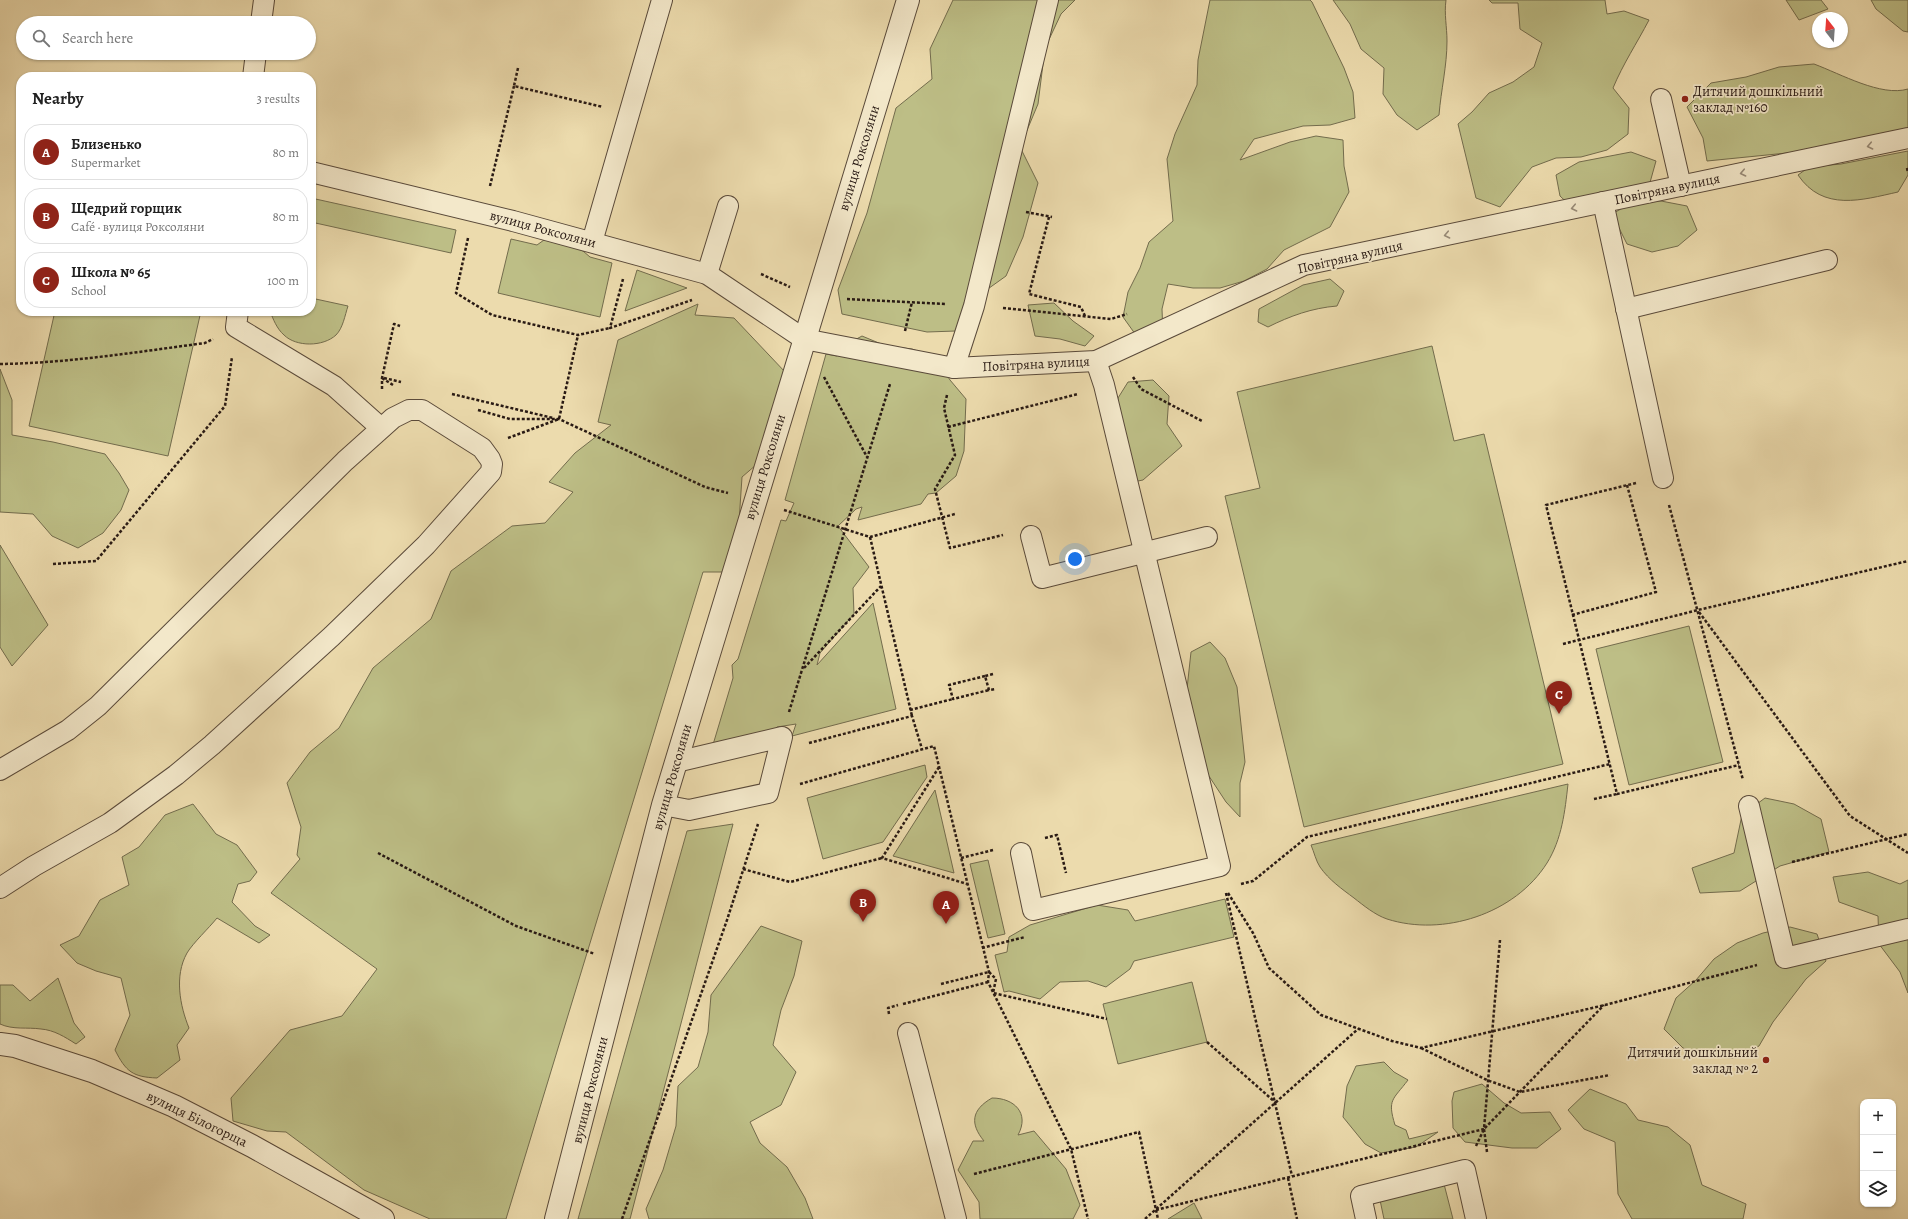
<!DOCTYPE html>
<meta charset="utf-8">
<style>
body{margin:0;font-family:Alegreya,serif;background:#f6f6f6;color:#222}
.controls{position:absolute;right:12px;bottom:12px;display:grid;overflow:hidden;border-radius:8px;box-shadow:0 1px 3px #0004}
.controls button{width:36px;height:36px;display:grid;place-items:center;padding:0;border:0;border-bottom:1px solid #e0e0e0;background:#fff;color:#222;font:20px sans-serif}
.compass{position:absolute;left:1812px;top:12px;width:36px;height:36px;border-radius:50%;background:#fff;box-shadow:0 1px 3px #0004;rotate:343deg}
.you{position:absolute;left:1075px;top:559px;width:14px;height:14px;margin:-10px;border:3px solid #fff;border-radius:50%;background:#1a73e8;box-shadow:0 0 0 6px #1a73e833}
.badge{display:grid;place-items:center;width:26px;height:26px;border-radius:50%;background:#8f2418;color:#fff;font-size:13px;font-weight:700}
.pin{position:absolute;translate:-50% -33px;filter:drop-shadow(0 1px 2px #0008)}
.pin::after{content:'';position:absolute;top:21px;width:14px;height:12px;background:inherit;clip-path:polygon(0 0,100% 0,50% 100%)}
.list{margin:0;padding:0;list-style:none}
h2{display:flex;justify-content:space-between;align-items:center;height:52px;margin:0;padding:0 16px;font-size:17px}
h2 small{font-size:13px;font-weight:400;color:#767676}
.list li{display:grid;grid-template-columns:26px 1fr auto;gap:12px;align-items:center;box-sizing:border-box;height:56px;margin:0 8px 8px;padding:0 8px;border:1px solid #e0e0e0;border-radius:16px}
.list b{display:block;font-size:15px;white-space:nowrap}
.list p{margin:0;font-size:13px;white-space:nowrap;color:#767676}
.list em{font-size:13px;font-style:normal;color:#767676}
.icon{flex:none;width:22px;height:22px;fill:none;stroke:currentColor;stroke-width:2;stroke-linecap:round;stroke-linejoin:round}
.map{position:relative;flex:none;width:1908px;height:1219px;overflow:hidden}
.search{position:absolute;background:#fff;box-shadow:0 1px 3px #0004;left:16px;top:16px;width:300px;height:44px;display:flex;align-items:center;gap:10px;box-sizing:border-box;padding:0 14px;border-radius:22px;color:#767676;font-size:15px}
.panel{position:absolute;background:#fff;box-shadow:0 1px 3px #0004;left:16px;top:72px;width:300px;height:244px;border-radius:16px}
.map>svg:first-child{display:block}
.green{fill:#bdbe86;stroke:#736c4d}
.lines{fill:none;stroke-linecap:round;stroke-linejoin:round}
.service-casing{stroke:#5a4a3a;stroke-width:22}
.minor-casing{stroke:#5a4a3a;stroke-width:24}
.tertiary-casing{stroke:#5a4a3a;stroke-width:24}
.path{stroke:#291a14;stroke-width:2.5;stroke-dasharray:3 2;stroke-linecap:butt}
.service{stroke:#f3e8ca;stroke-width:20}
.minor{stroke:#f3e8ca;stroke-width:22}
.tertiary{stroke:#f3e8ca;stroke-width:22}
.oneway{stroke:#988b78}
.poi-dot{fill:#8f2418;stroke:#f3e8ca;stroke-width:1.5}
.labels{text-anchor:middle;dominant-baseline:central;stroke-width:3.5;stroke-linejoin:round;paint-order:stroke}
.poi-label{font-size:14px;fill:#291a14;stroke:#f3e8ca;text-anchor:start}
.street-label{font-size:14px;fill:#291a14;stroke:#f3e8ca}
</style>
<div class="map">
<svg width="1908" height="1219" viewBox="0 0 1908 1219">
<rect width="100%" height="100%" fill="#ecdbad"/>
<filter id="stains"><feTurbulence type="fractalNoise" baseFrequency=".005" numOctaves="4"/><feColorMatrix values="0 0 0 0 .2 0 0 0 0 .09 0 0 0 0 .02 0 0 0 .5 -.17"/></filter>
<radialGradient id="worn" r=".72"><stop offset=".6" stop-color="#630" stop-opacity="0"/><stop offset="1" stop-color="#630" stop-opacity=".3"/></radialGradient>
<g class="green">
<path d="M953,0H1075L1061,14L1045,48L1038,104L1020,147L1038,183L1023,237L1006,276L978,296L956,331L927,332L842,314L838,290L867,213L896,108L932,79L930,49Z"/>
<path d="M1210,0H1310L1312,2L1344,68L1353,92L1355,118L1330,125L1303,126L1254,139L1240,160L1290,142L1316,136L1343,140L1344,166L1349,192L1330,227L1284,250L1267,269L1244,281L1220,288H1193L1168,284L1162,309L1163,335L1138,338L1123,317L1128,292L1140,268L1149,242L1173,221L1167,159L1175,134L1197,85L1198,60Z"/>
<path d="M1333,0H1446C1444,14 1447,27 1447,41C1447,66 1441,90 1439,115L1417,130L1397,115L1383,94L1384,68L1361,49L1350,24Z"/>
<path d="M1489,0H1605L1607,14L1624,11L1649,20C1637,43 1623,64 1613,88L1629,108L1628,134L1607,150L1581,157L1556,158L1532,167L1500,207L1476,198L1458,124L1472,112L1489,93L1513,82L1534,67L1542,43L1520,29L1518,3H1492Z"/>
<path d="M1786,0H1821L1828,9L1799,20Z"/>
<path d="M1871,0H1908V32L1903,31L1876,9Z"/>
<path d="M1814,64C1841,74 1881,97 1908,89V131L1807,151L1707,161L1703,138L1687,107L1711,83L1746,77L1779,67Z"/>
<path d="M1908,151V175L1898,192C1862,200 1823,212 1798,175L1809,167L1841,164Z"/>
<path d="M1631,152L1656,161L1649,186L1579,214L1560,196L1556,175L1579,162Z"/>
<path d="M311,198L456,230L451,253L311,222Z"/>
<path d="M1635,201H1661L1687,206L1697,230L1678,246L1652,252L1627,244L1612,214Z"/>
<path d="M511,239L537,245L544,240L566,243L583,251L590,257L612,263L600,317L498,293Z"/>
<path d="M637,270L687,288L625,311Z"/>
<path d="M1330,279L1344,291L1337,306C1312,308 1290,316 1268,327L1258,322L1259,309L1303,285Z"/>
<path d="M311,298L348,306C345,315 343,328 336,335C323,347 296,347 284,335C277,329 273,319 270,311H311Z"/>
<path d="M1054,303L1073,321L1094,336L1085,346L1060,339L1035,336L1028,305Z"/>
<path d="M698,304L695,315L734,318L786,373L778,446L742,477L738,537L723,572H703L506,1219H430L364,1190L286,1132L267,1131L233,1121L231,1098L290,1030L342,1016L377,969L271,893L300,859L297,855L301,827L287,783L310,752L339,728L373,668L431,619L451,571L512,526L545,523L573,492L549,482L575,453L611,425L598,422L618,340Z"/>
<path d="M55,311H201L168,456L29,426Z"/>
<path d="M862,336L886,346L912,349L936,358L950,380L966,399L964,451L956,476L936,493L928,494L921,504L858,520L862,507L856,509L838,526L869,567L853,588L854,614L820,653L817,665L873,603L896,709L792,736L796,724L777,727L775,734L712,748L733,678L732,665L738,659L781,520L786,521L794,503L785,500L826,354L837,356L840,348Z"/>
<path d="M1432,346L1454,441L1484,434L1563,764L1304,827L1225,496L1260,488L1237,392Z"/>
<path d="M0,369L12,400V435L53,442L105,454L119,473L129,490L121,510L103,533L78,548L52,536L33,514L0,512Z"/>
<path d="M1153,380L1169,396L1167,424L1182,446L1143,480L1133,482L1117,414L1118,398L1128,382Z"/>
<path d="M0,545L48,625L12,666L0,647Z"/>
<path d="M1689,626L1723,762L1629,785L1596,649Z"/>
<path d="M1210,642L1225,658L1237,687L1245,762L1240,783V817L1226,802L1203,767L1186,698L1191,652Z"/>
<path d="M925,765L927,777L883,842L823,859L807,798Z"/>
<path d="M1568,784C1565,811 1562,839 1547,863C1515,914 1443,937 1387,919C1375,915 1363,905 1354,898C1342,889 1329,880 1320,867C1316,861 1314,852 1311,845Z"/>
<path d="M935,790L954,873L893,856Z"/>
<path d="M1765,798L1794,804L1821,819L1829,852L1780,866L1740,891L1700,893L1692,868L1734,853L1742,815Z"/>
<path d="M193,804L216,834L237,845L257,872L250,881L238,884L232,902L255,926L270,935L259,943L217,918C209,928 193,943 187,953C174,976 180,1006 189,1028L177,1045L180,1060L157,1078C133,1077 126,1072 115,1050L130,1015L121,978L96,971L77,963L60,945L79,936L100,900L129,885L122,857L139,847L165,815Z"/>
<path d="M733,824L630,1219H578L687,831Z"/>
<path d="M988,860L1005,934L988,938L970,864Z"/>
<path d="M1868,872L1900,884L1908,880V993L1900,972L1879,944L1878,916L1839,902L1833,877Z"/>
<path d="M1225,899L1234,937L1134,961L1130,969L1106,987L1088,981L1060,982L1040,999L1009,991L1004,992L995,955L1007,952L1009,937L1030,925L1097,905L1128,910L1135,921Z"/>
<path d="M761,926L802,941L794,976L781,1010L773,1045L796,1072L781,1105L750,1122L760,1143L787,1167L805,1198L813,1219H649L646,1209L663,1170L676,1126L678,1086L698,1067L708,1032L711,995Z"/>
<path d="M1790,927L1817,934L1826,961L1806,979L1773,1022L1759,1046L1735,1058L1708,1057L1683,1048L1664,1029L1676,998L1696,980L1714,959L1737,943L1763,933Z"/>
<path d="M58,978L74,1023L85,1037L76,1044C65,1037 54,1030 41,1029C27,1027 13,1030 0,1024V985H13L30,1001Z"/>
<path d="M1192,982L1207,1042L1118,1064L1103,1004Z"/>
<path d="M1384,1062L1394,1072L1408,1080C1393,1100 1387,1099 1395,1125L1406,1130L1409,1139L1438,1132L1416,1147L1381,1153L1365,1144L1343,1117L1347,1086L1356,1066Z"/>
<path d="M1482,1084L1504,1103L1521,1113L1550,1112L1561,1129L1537,1148H1512L1465,1142L1453,1128L1452,1101L1454,1092Z"/>
<path d="M1590,1089L1626,1104L1638,1120L1668,1127L1690,1145L1702,1185L1746,1204L1743,1219H1632L1618,1194L1615,1142L1584,1129L1568,1110Z"/>
<path d="M992,1098C1014,1098 1030,1113 1018,1135L1034,1131L1066,1169L1080,1205L1073,1219H980L979,1202L958,1170L973,1141H984C970,1124 971,1110 992,1098Z"/>
<path d="M1444,1184L1453,1219H1384L1380,1200Z"/>
<path d="M1194,1203L1202,1219H1168Z"/>
</g>
<g class="lines">
<g class="service-casing">
<g id="service">
<path d="M261,23L264,0"/>
<path d="M253,77L256,53"/>
<path d="M1661,99L1681,186"/>
<path d="M311,172L513,221L707,274L804,339L954,368L1096,361L1304,265L1908,138"/>
<path d="M1603,202L1663,478"/>
<path d="M592,242L662,0"/>
<path d="M707,274L728,206"/>
<path d="M1626,309L1827,260"/>
<path d="M238,311L236,327L334,386L381,428"/>
<path d="M954,368L974,306L1048,0"/>
<path d="M1031,536L1042,578L1207,537"/>
<path d="M0,770L68,730L98,706L345,461L393,418L409,410H422L482,448L490,459L492,464L491,472L426,545L332,636L212,745L176,775L110,823L34,866L0,888"/>
<path d="M663,805L689,810L768,793L782,737L676,762"/>
<path d="M1749,806L1785,958L1908,929"/>
<path d="M1021,853L1033,910L1220,866L1104,385L1096,361"/>
<path d="M908,1033L956,1219"/>
<path d="M1366,1219L1361,1196L1465,1170L1476,1219"/>
</g>
</g>
<g class="minor-casing">
<path id="minor" d="M556,1219L663,805L908,0"/>
</g>
<g class="tertiary-casing">
<path id="tertiary" d="M0,1044L15,1046L92,1071L174,1106L252,1146L383,1219"/>
</g>
<g class="path">
<path d="M518,68L514,86L603,107"/>
<path d="M1907,168L1908,173"/>
<path d="M490,186L514,86"/>
<path d="M1026,212L1052,217"/>
<path d="M1049,217L1029,294L1081,307L1085,316"/>
<path d="M468,238L456,293L492,315L578,335L610,328"/>
<path d="M761,274L790,287"/>
<path d="M623,279L610,328L692,300"/>
<path d="M847,299L946,304"/>
<path d="M1003,308L1111,319L1127,314"/>
<path d="M905,331L912,302"/>
<path d="M0,364C69,363 137,352 205,343L213,339"/>
<path d="M824,377L867,457"/>
<path d="M1133,377L1141,389L1202,421"/>
<path d="M382,378L393,385"/>
<path d="M384,378L401,382"/>
<path d="M382,389V378L394,324L400,326"/>
<path d="M452,394L553,418"/>
<path d="M947,395L944,408L955,455L935,489L950,548L1003,535"/>
<path d="M478,410L510,419H559L705,487L728,493"/>
<path d="M948,427L1078,394"/>
<path d="M508,438L559,419L578,335"/>
<path d="M1636,483L1546,505L1617,794L1739,765"/>
<path d="M1669,505L1743,780"/>
<path d="M784,510L870,537L955,514"/>
<path d="M870,537L912,716"/>
<path d="M53,564L96,561L225,406L232,357"/>
<path d="M1699,612L1850,816L1908,853"/>
<path d="M1572,615L1656,592L1627,485"/>
<path d="M1563,644L1698,610L1908,561"/>
<path d="M804,668L881,586"/>
<path d="M993,674L985,676L989,690L996,689"/>
<path d="M985,676L949,685L953,699L989,690"/>
<path d="M910,710L953,699"/>
<path d="M789,712L890,384"/>
<path d="M809,743L912,716L922,749"/>
<path d="M939,767L882,858L967,884"/>
<path d="M800,784L934,746L989,972L988,982L1071,1149L1088,1219"/>
<path d="M1594,799L1617,794"/>
<path d="M1045,838L1057,835L1066,873"/>
<path d="M378,853L516,926L595,954"/>
<path d="M961,858L993,850"/>
<path d="M1792,862L1908,834"/>
<path d="M743,869L790,882L882,858"/>
<path d="M1241,884L1253,881L1307,837L1610,764"/>
<path d="M1226,893L1292,1176"/>
<path d="M1228,893L1253,933L1269,968L1321,1015L1392,1041L1421,1048L1605,1005L1757,965"/>
<path d="M982,948L1025,937"/>
<path d="M989,972L996,979L993,993L1107,1019"/>
<path d="M941,984L989,972"/>
<path d="M903,1004L988,982"/>
<path d="M889,1014L888,1008L898,1005"/>
<path d="M1207,1042L1276,1103"/>
<path d="M1421,1048L1487,1080L1520,1092L1610,1075"/>
<path d="M1476,1146L1484,1129L1604,1005"/>
<path d="M1487,1152L1484,1129L1500,940"/>
<path d="M974,1174L1139,1132L1158,1219"/>
<path d="M1288,1178L1297,1219"/>
<path d="M1156,1210L1484,1129"/>
<path d="M622,1219L727,920L758,824"/>
<path d="M1145,1219L1358,1029"/>
</g>
<use href="#service" class="service"/>
<use href="#minor" class="minor"/>
<use href="#tertiary" class="tertiary"/>
</g>
<defs><path id="oneway-chevron" d="M-2-3.5L2.5 0L-2 3.5" fill="none" stroke-width="1.6" stroke-linecap="round" stroke-linejoin="round"/></defs>
<g class="oneway">
<use href="#oneway-chevron" transform="translate(1870 146) rotate(168)"/>
<use href="#oneway-chevron" transform="translate(1743 173) rotate(168)"/>
<use href="#oneway-chevron" transform="translate(1574 208) rotate(168)"/>
<use href="#oneway-chevron" transform="translate(1447 235) rotate(168)"/>
</g>
<g class="poi-dot">
<circle cx="1685" cy="99" r="4"/>
<circle cx="1766" cy="1060" r="4"/>
</g>
<g class="labels">
<g class="poi-label">
<text x="1693" y="91">Дитячий дошкільний<tspan x="1693" dy="16">заклад №160</tspan></text>
<text x="1758" y="1052" text-anchor="end">Дитячий дошкільний<tspan x="1758" dy="16">заклад № 2</tspan></text>
</g>
<g class="street-label">
<text transform="translate(859 158) rotate(-73)">вулиця Роксоляни</text>
<text transform="translate(1667 189) rotate(-12)">Повітряна вулиця</text>
<text transform="translate(543 229) rotate(15)">вулиця Роксоляни</text>
<text transform="translate(1350 257) rotate(-13)">Повітряна вулиця</text>
<text transform="translate(1036 364) rotate(-3)">Повітряна вулиця</text>
<text transform="translate(765 467) rotate(-73)">вулиця Роксоляни</text>
<text transform="translate(672 777) rotate(-74)">вулиця Роксоляни</text>
<text transform="translate(590 1090) rotate(-76)">вулиця Роксоляни</text>
<text transform="translate(197 1119) rotate(26)">вулиця Білогорща</text>
</g>
</g>
<rect width="100%" height="100%" filter="url(#stains)"/>
<rect width="100%" height="100%" fill="url(#worn)"/>
</svg>
<div class="controls">
<button>+</button>
<button>−</button>
<button><svg class="icon" aria-label="layers" viewBox="0 0 24 24"><path d="M12 4l9 5-9 5-9-5zM3 14l9 5 9-5"/></svg></button>
</div>
<svg class="compass" viewBox="-18 -18 36 36"><path d="M0-13l5 13h-10z" fill="#e53935"/><path d="M0 13l5-13h-10z" fill="#767676"/></svg>
<div class="you"></div>
<div class="pin badge" style="left:946px;top:924px">A</div>
<div class="pin badge" style="left:863px;top:922px">B</div>
<div class="pin badge" style="left:1559px;top:714px">C</div>
<div class="search"><svg class="icon" aria-label="search" viewBox="0 0 24 24"><circle cx="10" cy="10" r="6"/><path d="M15 15l6 6"/></svg>Search here</div>
<section class="panel">
<h2>Nearby<small>3 results</small></h2>
<ul class="list">
<li><span class="badge">A</span><div><b>Близенько</b><p>Supermarket</p></div><em>80 m</em></li>
<li><span class="badge">B</span><div><b>Щедрий горщик</b><p>Café · вулиця Роксоляни</p></div><em>80 m</em></li>
<li><span class="badge">C</span><div><b>Школа № 65</b><p>School</p></div><em>100 m</em></li>
</ul>
</section>
</div>
